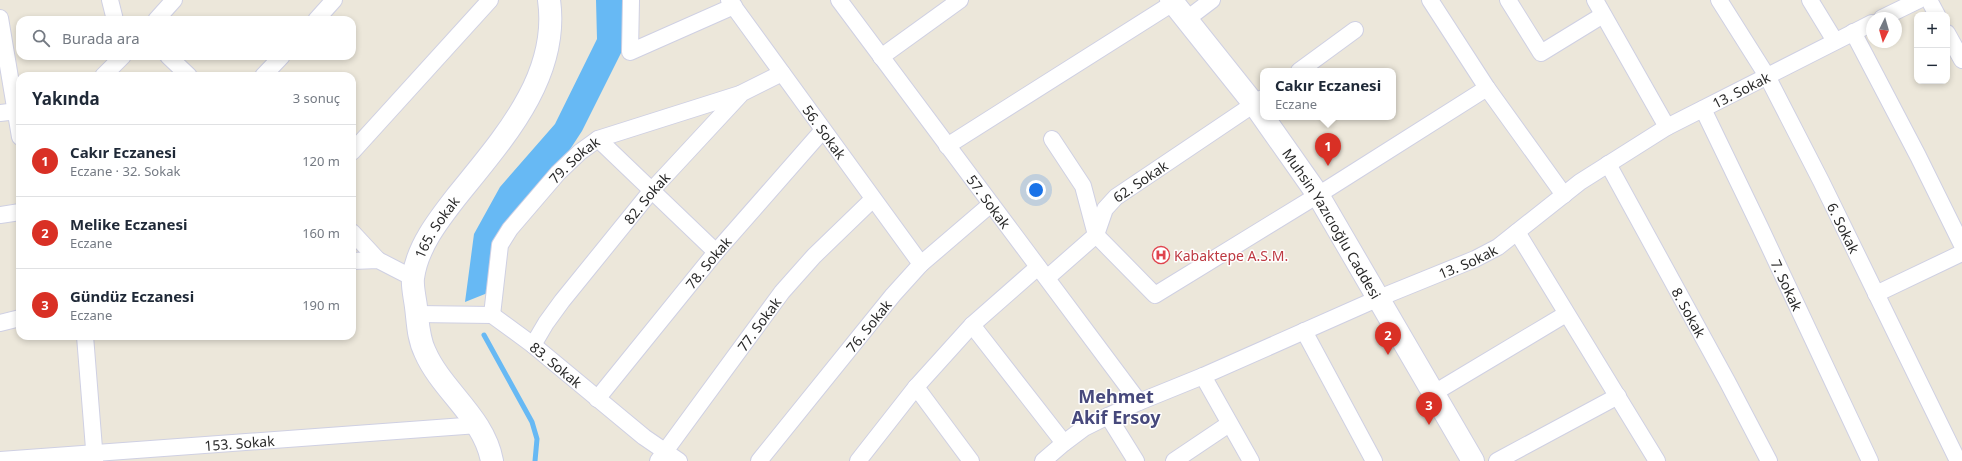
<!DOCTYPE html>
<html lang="tr">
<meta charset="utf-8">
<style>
body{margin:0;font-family:"Noto Sans",sans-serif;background:#f6f6f7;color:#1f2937}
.controls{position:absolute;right:12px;top:12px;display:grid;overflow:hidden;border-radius:8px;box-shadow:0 2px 6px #0003}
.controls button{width:36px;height:36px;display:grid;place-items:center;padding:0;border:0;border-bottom:1px solid #e0e1e3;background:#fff;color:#1f2937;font:20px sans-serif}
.compass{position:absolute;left:1866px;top:12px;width:36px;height:36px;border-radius:50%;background:#fff;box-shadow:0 2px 6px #0003;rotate:185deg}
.you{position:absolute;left:1036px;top:190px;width:14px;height:14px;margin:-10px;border:3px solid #fff;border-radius:50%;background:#1a73e8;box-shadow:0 0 0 6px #1a73e833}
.badge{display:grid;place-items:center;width:26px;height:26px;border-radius:50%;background:#d93025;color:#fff;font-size:13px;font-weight:700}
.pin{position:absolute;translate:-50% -33px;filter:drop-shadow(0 1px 2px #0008)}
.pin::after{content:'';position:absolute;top:21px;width:14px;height:12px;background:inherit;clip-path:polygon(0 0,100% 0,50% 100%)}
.popup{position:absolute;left:1260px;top:68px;width:136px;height:52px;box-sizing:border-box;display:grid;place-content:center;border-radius:8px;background:#fff;filter:drop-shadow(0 1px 3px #0005);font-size:13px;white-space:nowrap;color:#747a83}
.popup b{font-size:15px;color:#1f2937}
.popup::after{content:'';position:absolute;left:50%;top:100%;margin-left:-8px;border:8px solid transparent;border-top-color:#fff}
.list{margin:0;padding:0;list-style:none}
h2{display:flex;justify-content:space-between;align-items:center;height:52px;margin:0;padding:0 16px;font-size:17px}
h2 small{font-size:13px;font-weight:400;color:#747a83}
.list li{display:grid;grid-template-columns:26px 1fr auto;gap:12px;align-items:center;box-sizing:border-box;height:72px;padding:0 16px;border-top:1px solid #e0e1e3}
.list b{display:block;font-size:15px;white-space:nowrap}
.list p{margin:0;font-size:13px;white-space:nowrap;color:#747a83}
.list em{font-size:13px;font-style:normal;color:#747a83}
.icon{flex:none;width:22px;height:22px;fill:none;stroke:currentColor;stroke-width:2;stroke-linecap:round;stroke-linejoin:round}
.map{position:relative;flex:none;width:1962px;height:461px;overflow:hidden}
.search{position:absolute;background:#fff;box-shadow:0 2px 6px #0003;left:16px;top:16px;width:340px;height:44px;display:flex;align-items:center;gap:10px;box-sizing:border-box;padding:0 14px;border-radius:12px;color:#747a83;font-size:15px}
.panel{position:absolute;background:#fff;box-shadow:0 2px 6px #0003;left:16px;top:72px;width:340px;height:268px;border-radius:12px}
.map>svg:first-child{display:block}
.water{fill:#67b9f4}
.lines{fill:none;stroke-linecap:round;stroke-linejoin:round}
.stream{stroke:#67b9f4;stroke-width:5}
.street-casing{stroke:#cfd0e3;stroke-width:18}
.secondary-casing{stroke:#cfd0e3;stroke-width:24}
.street{stroke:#fff;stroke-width:16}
.secondary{stroke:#fff;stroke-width:22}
.labels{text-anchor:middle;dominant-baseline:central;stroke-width:3;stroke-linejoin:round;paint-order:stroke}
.street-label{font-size:14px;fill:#292929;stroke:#fff}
.health-label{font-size:14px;fill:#be3a42;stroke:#fff;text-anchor:start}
.district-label{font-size:18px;font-weight:bold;fill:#47497c;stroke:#fff}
</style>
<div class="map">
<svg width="1962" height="461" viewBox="0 0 1962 461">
<rect width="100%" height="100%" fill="#ece7da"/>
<path class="water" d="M596,0H625V45L582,131L567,154L503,229L490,292L465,302L474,234L500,187L555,124L597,39Z"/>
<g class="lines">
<path class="stream" d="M484,335L532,422L537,439L535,461"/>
<g class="street-casing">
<g id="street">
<path d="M110,0L115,20"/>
<path d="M631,0L630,52L734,6"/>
<path id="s1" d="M729,0L921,264"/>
<path id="s2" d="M839,0L1139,402"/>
<path d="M1430,0L1487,88L1564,195"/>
<path d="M1508,0L1541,53L1603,15"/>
<path d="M1595,0L1667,127"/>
<path id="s3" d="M1719,0L1767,76L1821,181L1958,461"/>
<path d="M1810,0L1835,41"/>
<path d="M1929,0L1937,15"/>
<path d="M0,18L20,137"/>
<path d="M1882,18L1919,0"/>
<path d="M1187,19L1212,0"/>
<path d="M156,20L174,0"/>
<path d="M316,20L334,0"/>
<path d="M1853,32L1918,156L1962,245"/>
<path d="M1947,33L1962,60"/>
<path d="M168,56L189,76"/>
<path d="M881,57L960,0"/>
<path d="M1299,71L1355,30"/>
<path d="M103,76L123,56"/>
<path d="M263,76L282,56"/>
<path id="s4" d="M1703,109L1760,227L1870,461"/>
<path d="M0,113L17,111"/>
<path d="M598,139L716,252"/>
<path d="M1052,139L1083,186L1096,235L1155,295L1318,195L1487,88"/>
<path d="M947,146L1173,3"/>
<path d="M352,152L490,0"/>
<path id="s5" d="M1608,164L1727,381L1769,461"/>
<path d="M0,215L20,212"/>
<path d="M352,232L378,260"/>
<path d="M1517,232L1657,461"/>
<path d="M352,261L378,260L413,278"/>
<path id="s6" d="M1047,278L1096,235L1105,209L1116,197L1263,98"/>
<path d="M1876,294L1962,253"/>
<path id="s7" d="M417,314L492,315L533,345L644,437L679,461"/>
<path id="s8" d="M492,315L500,245L510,229L558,173L580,152L598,139L740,94"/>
<path d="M0,323L20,318"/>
<path d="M972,325L1064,443"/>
<path d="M1304,331L1374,461"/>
<path d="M85,336L95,461"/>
<path id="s9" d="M533,345L546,323L562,301L652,190L742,93L782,73"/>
<path d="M1203,376L1251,461"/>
<path d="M916,387L971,461"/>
<path d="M1434,393L1566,314"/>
<path id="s10" d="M597,399L716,252L823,130"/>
<path d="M1108,416L1136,461"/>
<path id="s11" d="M0,460L478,425"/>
<path id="s12" d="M658,461L782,292L814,256L873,199"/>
<path id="s13" d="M759,461L893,295L921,264L991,204"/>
<path d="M858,461L916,387L972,325L1038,267"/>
<path id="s14" d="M1043,461L1064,443L1084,428L1108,416L1139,402L1203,376L1379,298L1475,259L1498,247L1580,182L1667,127L1872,23"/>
<path d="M1174,461L1229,424"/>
<path d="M1497,461L1618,396"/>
</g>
</g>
<g class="secondary-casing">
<g id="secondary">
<path id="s15" d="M1171,0L1254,104L1318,195L1473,461"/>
<path id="s16" d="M492,461C484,417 442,391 425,352C418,338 418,322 416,307C415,298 412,287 413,278C417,247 439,219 457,196C502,140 560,77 549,0"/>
</g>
</g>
<use href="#street" class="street"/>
<use href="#secondary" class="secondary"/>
</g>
<defs>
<g id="hospital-ring" transform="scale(0.9)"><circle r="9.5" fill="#fff" stroke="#e0444e" stroke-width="1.5"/><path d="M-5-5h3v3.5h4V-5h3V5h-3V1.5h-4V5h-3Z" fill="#e0444e"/></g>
</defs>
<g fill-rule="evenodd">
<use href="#hospital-ring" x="1161" y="255"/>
</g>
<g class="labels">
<g class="street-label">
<text stroke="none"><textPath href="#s14" startOffset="795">13. Sokak</textPath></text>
<text stroke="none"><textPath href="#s1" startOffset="163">56. Sokak</textPath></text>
<text stroke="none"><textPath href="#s8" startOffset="184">79. Sokak</textPath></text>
<text stroke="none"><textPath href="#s6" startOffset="138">62. Sokak</textPath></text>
<text stroke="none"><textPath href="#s9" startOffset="186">82. Sokak</textPath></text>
<text stroke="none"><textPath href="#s2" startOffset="251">57. Sokak</textPath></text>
<text stroke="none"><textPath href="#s15" startOffset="276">Muhsin Yazıcıoğlu Caddesi</textPath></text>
<text stroke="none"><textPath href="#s3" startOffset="260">6. Sokak</textPath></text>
<text stroke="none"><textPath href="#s16" startOffset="261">165. Sokak</textPath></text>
<text stroke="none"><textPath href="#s14" startOffset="471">13. Sokak</textPath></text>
<text stroke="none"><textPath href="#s10" startOffset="176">78. Sokak</textPath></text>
<text stroke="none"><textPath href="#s4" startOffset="195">7. Sokak</textPath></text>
<text stroke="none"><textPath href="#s5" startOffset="169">8. Sokak</textPath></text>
<text stroke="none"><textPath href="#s12" startOffset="170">77. Sokak</textPath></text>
<text stroke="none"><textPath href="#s13" startOffset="174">76. Sokak</textPath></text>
<text stroke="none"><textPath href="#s7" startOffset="156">83. Sokak</textPath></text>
<text stroke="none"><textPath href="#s11" startOffset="240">153. Sokak</textPath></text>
</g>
<g class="health-label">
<text x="1174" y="255">Kabaktepe A.S.M.</text>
</g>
<g class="district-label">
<text x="1116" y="396">Mehmet<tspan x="1116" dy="21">Akif Ersoy</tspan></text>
</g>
</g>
</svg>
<div class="controls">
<button>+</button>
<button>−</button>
</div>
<svg class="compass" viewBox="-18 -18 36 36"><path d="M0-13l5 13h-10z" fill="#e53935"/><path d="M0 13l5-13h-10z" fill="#747a83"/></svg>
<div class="you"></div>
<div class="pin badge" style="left:1328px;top:166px">1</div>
<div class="popup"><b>Cakır Eczanesi</b>Eczane</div>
<div class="pin badge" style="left:1388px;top:355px">2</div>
<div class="pin badge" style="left:1429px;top:425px">3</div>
<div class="search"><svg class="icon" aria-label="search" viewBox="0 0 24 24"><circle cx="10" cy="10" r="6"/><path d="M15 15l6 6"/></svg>Burada ara</div>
<section class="panel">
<h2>Yakında<small>3 sonuç</small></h2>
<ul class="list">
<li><span class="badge">1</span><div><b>Cakır Eczanesi</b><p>Eczane · 32. Sokak</p></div><em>120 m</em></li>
<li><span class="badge">2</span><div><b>Melike Eczanesi</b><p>Eczane</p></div><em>160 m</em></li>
<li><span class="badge">3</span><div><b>Gündüz Eczanesi</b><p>Eczane</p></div><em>190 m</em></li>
</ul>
</section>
</div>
